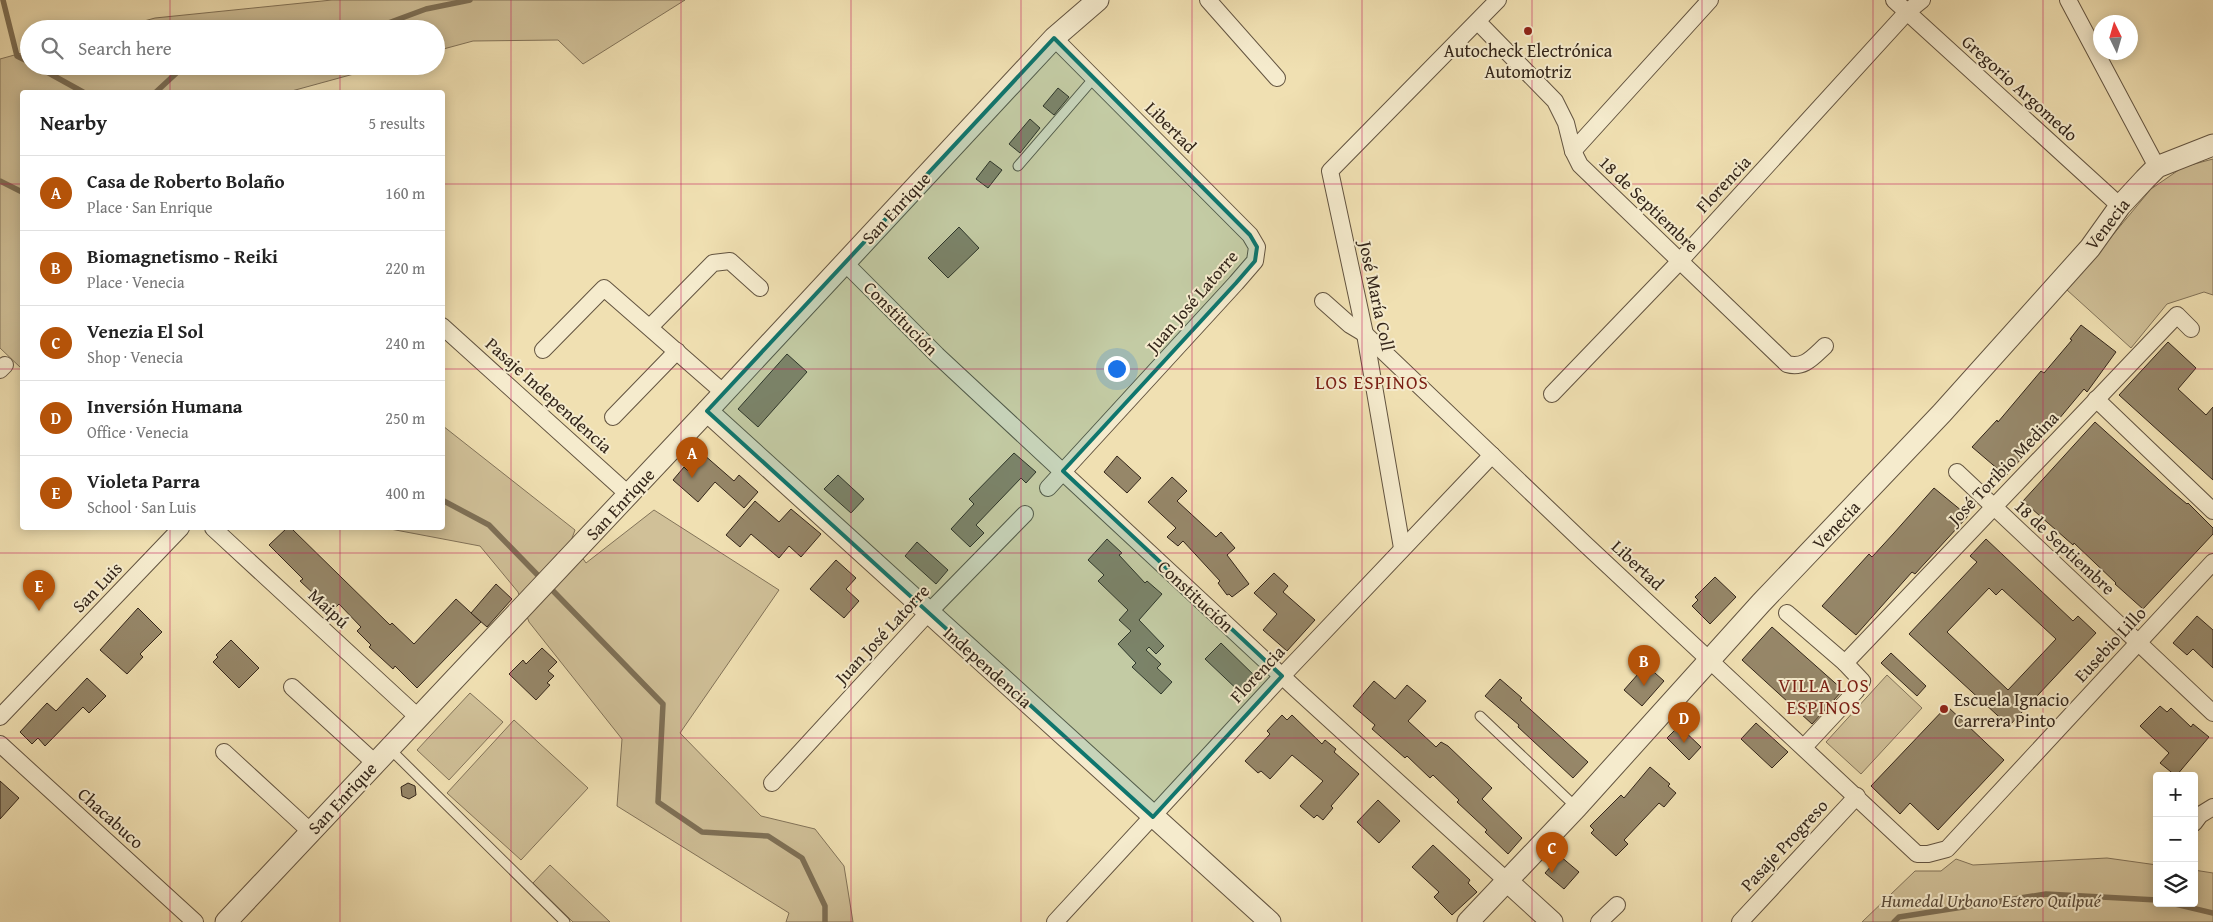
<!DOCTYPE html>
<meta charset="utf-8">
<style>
body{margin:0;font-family:"Gentium Book Plus",serif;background:#f2f2f2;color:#222}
.controls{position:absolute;right:15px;bottom:15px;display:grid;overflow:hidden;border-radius:5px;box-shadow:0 2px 12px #0003}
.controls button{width:45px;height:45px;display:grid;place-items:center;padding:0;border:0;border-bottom:1px solid #e0e0e0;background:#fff;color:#222;font:25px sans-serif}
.compass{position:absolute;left:2093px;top:15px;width:45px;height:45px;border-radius:50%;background:#fff;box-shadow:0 2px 12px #0003;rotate:355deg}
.you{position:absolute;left:1116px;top:368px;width:18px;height:18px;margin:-12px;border:4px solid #fff;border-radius:50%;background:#1a73e8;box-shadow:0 0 0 8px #1a73e833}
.badge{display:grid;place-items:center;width:32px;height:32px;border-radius:50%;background:#b45309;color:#fff;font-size:16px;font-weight:700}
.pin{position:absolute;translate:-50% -41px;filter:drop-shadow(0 1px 2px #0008)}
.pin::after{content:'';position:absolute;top:26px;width:18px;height:15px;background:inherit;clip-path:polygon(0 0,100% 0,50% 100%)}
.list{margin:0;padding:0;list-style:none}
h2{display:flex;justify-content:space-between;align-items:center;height:65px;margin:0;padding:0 20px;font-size:21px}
h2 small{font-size:16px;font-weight:400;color:#767676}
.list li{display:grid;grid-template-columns:32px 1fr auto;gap:15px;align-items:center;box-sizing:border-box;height:75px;padding:0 20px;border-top:1px solid #e0e0e0}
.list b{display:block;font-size:19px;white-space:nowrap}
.list p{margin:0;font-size:16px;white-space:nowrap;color:#767676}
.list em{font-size:16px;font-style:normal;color:#767676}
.icon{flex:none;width:28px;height:28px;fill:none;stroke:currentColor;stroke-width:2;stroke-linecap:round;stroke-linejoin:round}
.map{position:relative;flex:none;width:2213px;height:922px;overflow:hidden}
.search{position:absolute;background:#fff;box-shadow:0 2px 12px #0003;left:20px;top:20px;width:425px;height:55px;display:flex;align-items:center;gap:12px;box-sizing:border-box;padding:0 18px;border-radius:28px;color:#767676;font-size:19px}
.panel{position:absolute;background:#fff;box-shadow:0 2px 12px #0003;left:20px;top:90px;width:425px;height:440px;border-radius:5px}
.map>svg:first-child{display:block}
.green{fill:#d0c098;stroke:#827359}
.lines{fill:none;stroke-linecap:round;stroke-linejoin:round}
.stream{stroke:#7e7056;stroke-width:5.5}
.building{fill:#968769;stroke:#34261a;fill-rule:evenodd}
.service-casing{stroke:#635440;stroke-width:11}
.minor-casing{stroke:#635440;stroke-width:18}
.tertiary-casing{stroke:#635440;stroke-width:23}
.service{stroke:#f5ebcd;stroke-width:9}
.minor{stroke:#f5ebcd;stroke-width:16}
.tertiary{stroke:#f5ebcd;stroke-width:21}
.marked{fill:#0f766e;fill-opacity:0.2;stroke:#0f766e;stroke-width:4;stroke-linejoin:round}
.grid{fill:none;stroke:#c2185b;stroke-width:1;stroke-opacity:0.55}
.poi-dot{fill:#8f2418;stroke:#f5ebcd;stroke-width:2}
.labels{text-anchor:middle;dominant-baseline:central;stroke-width:4;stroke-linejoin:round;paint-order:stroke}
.poi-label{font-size:18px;fill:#34261a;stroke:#f5ebcd}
.street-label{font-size:18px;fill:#34261a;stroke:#f5ebcd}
.park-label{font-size:18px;font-style:italic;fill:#5b4c3a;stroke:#f5ebcd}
.neighbourhood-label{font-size:19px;letter-spacing:1px;fill:#7a1f14;stroke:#f5ebcd}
</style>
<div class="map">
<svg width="2213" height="922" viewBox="0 0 2213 922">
<rect width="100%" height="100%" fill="#f0e0b2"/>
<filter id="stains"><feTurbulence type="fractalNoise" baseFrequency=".004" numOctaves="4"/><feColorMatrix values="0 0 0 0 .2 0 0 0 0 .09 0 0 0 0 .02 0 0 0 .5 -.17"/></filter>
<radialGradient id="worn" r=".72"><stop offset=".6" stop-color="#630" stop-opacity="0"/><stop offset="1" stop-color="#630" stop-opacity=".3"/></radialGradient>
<g class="green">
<path d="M332,0H685L583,64L558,40L473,41L436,51V29H115L155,18Z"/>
<path d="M29,51V66H383L288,92H22V369L0,348V59Z"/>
<path d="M2213,159V295L2204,292L2167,304L2131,348L2067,290L2151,189L2183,167Z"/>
<path d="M443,426L575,530L571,541L586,563L654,510L779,590L680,733L761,816L815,829L844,866L853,922H786L789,913L617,806L622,739L529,622L518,592L480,546L385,528H442Z"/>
<path d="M1887,675L1922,708L1861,774L1826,742Z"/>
<path d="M470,693L503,722L449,780L417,750Z"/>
<path d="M514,720L588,788L521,860L447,793Z"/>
<path d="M2107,858L2157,865V903H2194V870L2213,873V922H1862L1915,871H1941L1956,859L1973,865Z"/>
<path d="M550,865L610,922H573L533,883Z"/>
</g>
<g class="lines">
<g class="stream">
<path d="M3,0L17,56L29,62"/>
<path d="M372,29L426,9L470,0"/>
<path d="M36,66L83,92"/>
<path d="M156,92L184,66"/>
<path d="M0,181L22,192"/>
<path d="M442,500L489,525L663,704L658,802L702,832L768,836L802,858L825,906V922"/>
<path d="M2171,903L2213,913"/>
<path d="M1894,922L1899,917L2046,894L2157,900"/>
</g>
</g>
<g class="building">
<path d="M1058,88L1069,97L1054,115L1043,106Z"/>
<path d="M1030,119L1040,128L1020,153L1009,144Z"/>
<path d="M990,161L1002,170L988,188L976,179Z"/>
<path d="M959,227L979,248L948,278L928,258Z"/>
<path d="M2081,325L2116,352L2087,392L2084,389L2043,438L2041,436L2006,476L1972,447L1997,420L1998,422L2041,371L2044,373L2072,340L2070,339Z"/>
<path d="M2168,342L2196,368L2178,389L2206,415L2213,407V480L2119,395Z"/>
<path d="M787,354L807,372L758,427L738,409Z"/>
<path d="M2095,422L2169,489L2187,504L2188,503L2213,528V534L2143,609L2115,584L2116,583L2074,543L2073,545L2023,501Z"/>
<path d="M1014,453L1036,472L1026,483L1021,478L976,525L984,533L970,547L951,529L974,504L969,499Z"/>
<path d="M703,454L734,481L739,475L758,492L744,508L715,482L698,502L673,480L684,467L688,471Z"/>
<path d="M1117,456L1141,478L1127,493L1104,472Z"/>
<path d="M838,475L864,499L851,513L824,489Z"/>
<path d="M1172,477L1187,491L1177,501L1216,537L1221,532L1235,548L1227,555L1249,584L1232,597L1229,594L1227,595L1218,583L1220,581L1183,541L1178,546L1167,537L1176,528L1148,502Z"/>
<path d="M1934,488L1968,516L1915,574L1912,572L1856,635L1822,606L1869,554L1872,557L1894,533Z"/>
<path d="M755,501L779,522L791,509L821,534L801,557L789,546L779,558L751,534L740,547L726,535Z"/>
<path d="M287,528H291L390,625L392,623L414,644L456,599L481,622L417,688L395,666L393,669L369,647L371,645L357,631L361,627L339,604L332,611L300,581L303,579L269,545Z"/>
<path d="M1107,539L1122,553L1119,555L1145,583L1147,581L1162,594L1139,620L1164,646L1156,654L1149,647L1146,650L1161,664L1157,668L1172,682L1161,694L1132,667L1136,663L1118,644L1131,631L1119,620L1128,610L1098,581L1104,575L1088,560Z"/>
<path d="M1986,539L2073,621L2078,616L2096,633L2009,726L1909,634L1977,562L1970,556ZM1989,588L1996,595L2002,589L2056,639L2008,690L1947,632Z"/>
<path d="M917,542L948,570L936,584L905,556Z"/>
<path d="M836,560L856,578L846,589L859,601L844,618L810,589Z"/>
<path d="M1274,573L1288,586L1283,592L1315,620L1287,651L1263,630L1277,614L1254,593Z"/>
<path d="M1715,577L1736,597L1710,624L1692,606L1698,600L1695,597Z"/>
<path d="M496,584L512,599L487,627L471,613Z"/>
<path d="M138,608L162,632L140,654L143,657L127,674L100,650Z"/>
<path d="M2197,616L2213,630V668L2193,649L2187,655L2173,643Z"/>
<path d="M1772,627L1843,690L1812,724L1742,660Z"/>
<path d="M231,640L259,668L239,688L213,662L218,657L216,655Z"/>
<path d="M1221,643L1259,680L1244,696L1205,659Z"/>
<path d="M542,648L557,662L548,671L554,676L547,683L550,685L536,700L509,674L523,660L526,664Z"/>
<path d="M1891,653L1926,686L1917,696L1881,663Z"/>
<path d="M1646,665L1664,681L1642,706L1624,690Z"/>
<path d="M87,678L106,696L89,713L83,707L45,746L38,738L32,744L20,732L47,703L56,711Z"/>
<path d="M1500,679L1522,698L1520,700L1588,762L1573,778L1518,727L1519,725L1485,696Z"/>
<path d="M1374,681L1395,699L1407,685L1426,701L1408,721L1436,747L1441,742L1448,746L1492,788L1482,799L1522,838L1508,854L1485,832L1487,830L1457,802L1459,800L1433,775L1430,778L1407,756L1405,758L1372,729L1375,725L1353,706Z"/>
<path d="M1947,706L2004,760L1938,830L1910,803L1900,814L1871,786Z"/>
<path d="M2160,706L2167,712L2171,708L2191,727L2193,724L2209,737L2176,776L2160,763L2169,753L2140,726Z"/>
<path d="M1282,715L1287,720L1292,715L1322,744L1325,740L1336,749L1334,752L1359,774L1331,806L1333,808L1323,820L1317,815L1314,818L1300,806L1323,781L1292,755L1270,779L1261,771L1258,773L1245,761L1270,734L1267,731Z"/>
<path d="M1756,723L1788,752L1772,768L1741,739Z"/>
<path d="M1679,726L1701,747L1689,760L1667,738Z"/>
<path d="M1650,767L1670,784L1668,786L1676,793L1664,807L1659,803L1624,840L1628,844L1616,856L1591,833L1594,830L1590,826L1621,795L1624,798Z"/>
<path d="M0,781L19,798L0,819Z"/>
<path d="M408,783L415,786L416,795L409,799L402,796L401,787Z"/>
<path d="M1378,800L1400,821L1379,843L1357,822Z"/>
<path d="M1433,845L1470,880L1468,883L1477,892L1452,915L1434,897L1439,892L1412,867Z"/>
<path d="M1560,856L1579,872L1564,889L1545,873Z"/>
</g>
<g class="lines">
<g class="service-casing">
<g id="service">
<path d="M1018,166L1094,78"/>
<path d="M1480,716L1576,807"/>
<path d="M389,748L565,922"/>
</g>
</g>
<g class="minor-casing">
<g id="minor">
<path d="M1208,0L1277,78"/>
<path d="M1894,0L2120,206"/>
<path d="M2068,0L2157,167"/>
<path d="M1478,22L1555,101L1566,123L1573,151L1580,165L1787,364C1804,369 1813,357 1825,346"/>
<path d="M1573,151L1710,0"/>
<path d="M845,263L937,355L1297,690L1507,881"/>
<path d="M1323,301L1350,325L1365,334L1584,543L1917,854H1928L1947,849L2213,562"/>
<path d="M442,326L628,494"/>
<path d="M650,327L713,263L730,261L760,288"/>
<path d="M543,350L604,288L724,393"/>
<path d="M0,370L5,365"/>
<path d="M1552,394L1679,262L1907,12L1922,0"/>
<path d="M2096,399L2213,511"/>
<path d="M613,417L677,351"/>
<path d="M1957,472L2213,713"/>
<path d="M1048,488L1236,283L1255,261L1257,247L1250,235L1054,38"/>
<path d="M213,528L419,718"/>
<path d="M1402,548L1365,334L1330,171L1498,0"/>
<path d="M1787,613L1845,663"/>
<path d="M292,687L375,763"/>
<path d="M0,717L181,528"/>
<path d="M0,744L195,922"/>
<path d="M1804,747L1856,691L1862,681L1845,663L2177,315L2191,329"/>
<path d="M224,752L311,832"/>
<path d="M772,783L928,613L1025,514"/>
<path d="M2194,823L2200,815L2213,807"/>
<path d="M1055,922L1282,676L1492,455"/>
<path d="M1599,922L1617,905"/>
<path d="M1740,922L1857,796"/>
</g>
</g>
<g class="tertiary-casing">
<g id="tertiary">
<path d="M707,411L1270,922"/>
<path d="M1507,881L1552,922"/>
<path d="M226,922L707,411L1054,38L1098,0"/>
<path d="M1468,922L1577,807L1761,603L1942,413L2090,248L2120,206L2145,179L2157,167L2213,145"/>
</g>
</g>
<use href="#service" class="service"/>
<use href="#minor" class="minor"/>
<use href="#tertiary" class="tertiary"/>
</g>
<path class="marked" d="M1054,38L1250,235L1257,247L1255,261L1236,283L1063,471L1282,676L1153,817L707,411Z"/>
<path class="grid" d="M170,0V29M340,0V29M511,0V922M681,0V922M851,0V922M1021,0V922M1192,0V922M1362,0V922M1532,0V922M1702,0V922M1873,0V922M2043,0V922M170,66V92M340,66V92M0,184H22M442,184H2213M0,369H22M442,369H2213M170,528V922M340,528V922M0,553H2213M0,738H2213"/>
<g class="poi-dot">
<circle cx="1528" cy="31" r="5"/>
<circle cx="1944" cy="709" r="5"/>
</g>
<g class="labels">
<g class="poi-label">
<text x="1528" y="50">Autocheck Electrónica<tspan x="1528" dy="21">Automotriz</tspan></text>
<text x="1954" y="699" text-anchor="start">Escuela Ignacio<tspan x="1954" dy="21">Carrera Pinto</tspan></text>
</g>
<g class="street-label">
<text transform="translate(2020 88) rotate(42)">Gregorio Argomedo</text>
<text transform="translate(1171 127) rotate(45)">Libertad</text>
<text transform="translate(1723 184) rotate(-47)">Florencia</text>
<text transform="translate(1649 204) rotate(44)">18 de Septiembre</text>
<text transform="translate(896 208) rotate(-47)">San Enrique</text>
<text transform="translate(2107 224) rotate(-52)">Venecia</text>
<text transform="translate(1377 296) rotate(78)">José María Coll</text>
<text transform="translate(1192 301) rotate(-49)">Juan José Latorre</text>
<text transform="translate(901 318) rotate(45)">Constitución</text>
<text transform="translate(549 395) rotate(42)">Pasaje Independencia</text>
<text transform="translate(2003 468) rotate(-46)">José Toribio Medina</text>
<text transform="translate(620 504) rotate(-47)">San Enrique</text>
<text transform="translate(1836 525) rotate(-46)">Venecia</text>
<text transform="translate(2065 547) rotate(43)">18 de Septiembre</text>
<text transform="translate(1638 565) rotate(43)">Libertad</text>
<text transform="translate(97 587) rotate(-46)">San Luis</text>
<text transform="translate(1196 596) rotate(43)">Constitución</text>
<text transform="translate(329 608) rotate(43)">Maipú</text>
<text transform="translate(882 634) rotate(-47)">Juan José Latorre</text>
<text transform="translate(2110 644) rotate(-47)">Eusebio Lillo</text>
<text transform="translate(988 667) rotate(42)">Independencia</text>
<text transform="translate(1257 674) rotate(-47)">Florencia</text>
<text transform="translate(342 798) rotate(-47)">San Enrique</text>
<text transform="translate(111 818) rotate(42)">Chacabuco</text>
<text transform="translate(1784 845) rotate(-47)">Pasaje Progreso</text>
</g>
<g class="park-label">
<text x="1991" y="900">Humedal Urbano Estero Quilpué</text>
</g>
<g class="neighbourhood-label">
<text x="1372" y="382">LOS ESPINOS</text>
<text x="1824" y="685">VILLA LOS<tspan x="1824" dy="22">ESPINOS</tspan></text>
</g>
</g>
<rect width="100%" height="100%" filter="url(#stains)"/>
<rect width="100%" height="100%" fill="url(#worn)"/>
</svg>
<div class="controls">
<button>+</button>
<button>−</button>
<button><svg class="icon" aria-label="layers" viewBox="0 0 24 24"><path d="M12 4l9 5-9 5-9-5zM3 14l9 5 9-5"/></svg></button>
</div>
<svg class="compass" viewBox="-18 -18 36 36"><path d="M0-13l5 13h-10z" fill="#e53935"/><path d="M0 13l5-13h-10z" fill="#767676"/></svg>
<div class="you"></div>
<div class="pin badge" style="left:692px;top:478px">A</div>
<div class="pin badge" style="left:1644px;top:686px">B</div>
<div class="pin badge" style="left:1552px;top:873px">C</div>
<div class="pin badge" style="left:1684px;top:743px">D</div>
<div class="pin badge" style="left:39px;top:611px">E</div>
<div class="search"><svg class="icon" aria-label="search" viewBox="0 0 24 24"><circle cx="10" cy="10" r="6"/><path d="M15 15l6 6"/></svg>Search here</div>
<section class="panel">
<h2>Nearby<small>5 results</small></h2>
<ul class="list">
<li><span class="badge">A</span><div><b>Casa de Roberto Bolaño</b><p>Place · San Enrique</p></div><em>160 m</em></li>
<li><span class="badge">B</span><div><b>Biomagnetismo - Reiki</b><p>Place · Venecia</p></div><em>220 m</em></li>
<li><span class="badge">C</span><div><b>Venezia El Sol</b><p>Shop · Venecia</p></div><em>240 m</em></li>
<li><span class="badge">D</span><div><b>Inversión Humana</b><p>Office · Venecia</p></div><em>250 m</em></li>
<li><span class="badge">E</span><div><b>Violeta Parra</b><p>School · San Luis</p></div><em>400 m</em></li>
</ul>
</section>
</div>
